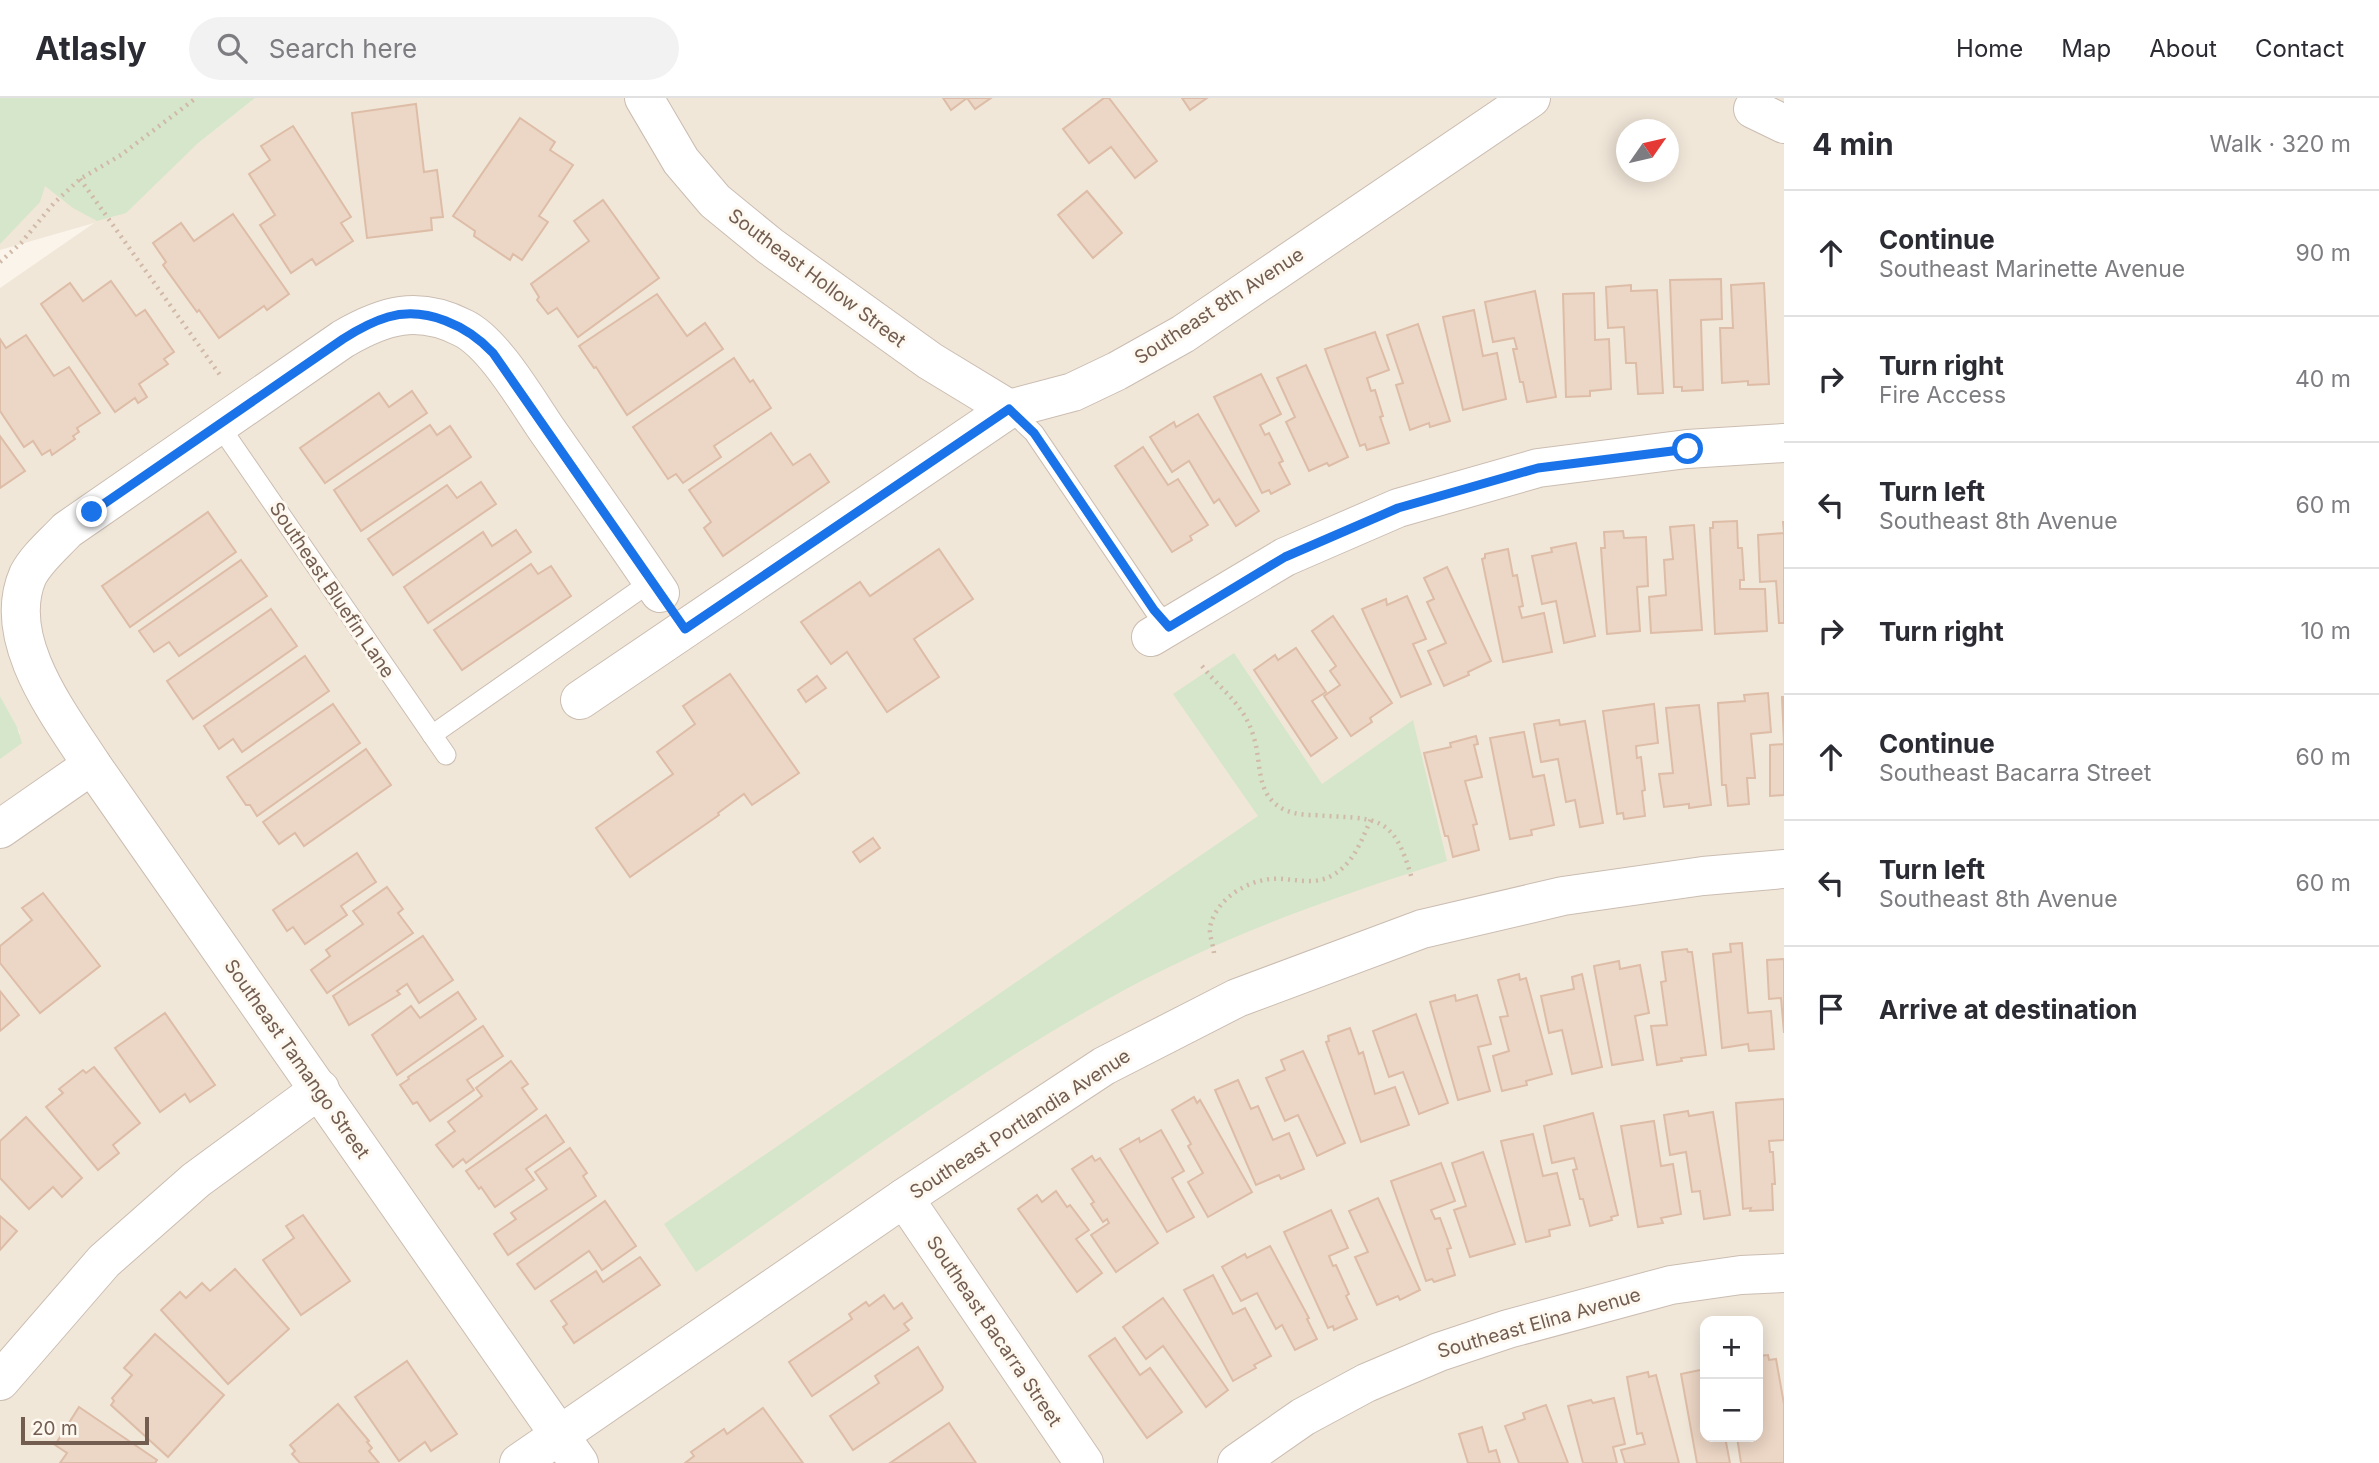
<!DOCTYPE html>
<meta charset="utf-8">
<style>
body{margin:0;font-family:Inter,sans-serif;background:#f2f2f3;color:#2b2b33}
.controls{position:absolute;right:21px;bottom:21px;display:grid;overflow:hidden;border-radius:14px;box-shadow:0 4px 18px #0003}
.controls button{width:63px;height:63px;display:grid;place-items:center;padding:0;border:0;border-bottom:2px solid #e1e1e2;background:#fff;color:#2b2b33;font:35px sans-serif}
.compass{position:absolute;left:1616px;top:21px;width:63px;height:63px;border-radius:50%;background:#fff;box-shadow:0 4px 18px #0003;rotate:56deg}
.scale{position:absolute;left:21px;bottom:18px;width:128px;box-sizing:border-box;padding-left:7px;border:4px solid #725d50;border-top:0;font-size:19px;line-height:24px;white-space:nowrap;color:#725d50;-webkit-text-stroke:5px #fdf8f0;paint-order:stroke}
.stop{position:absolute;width:21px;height:21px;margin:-16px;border:5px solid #1a73e8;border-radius:50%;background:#fff}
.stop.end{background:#1a73e8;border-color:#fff;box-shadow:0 2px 7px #0008}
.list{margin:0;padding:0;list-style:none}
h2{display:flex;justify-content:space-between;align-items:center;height:91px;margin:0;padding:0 28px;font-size:30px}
h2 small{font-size:23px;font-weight:400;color:#7c7c81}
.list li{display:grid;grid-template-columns:46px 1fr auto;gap:21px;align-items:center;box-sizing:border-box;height:126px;padding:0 28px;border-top:2px solid #e1e1e2}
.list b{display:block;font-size:26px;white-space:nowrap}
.list p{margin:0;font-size:23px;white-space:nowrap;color:#7c7c81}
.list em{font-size:23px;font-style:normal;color:#7c7c81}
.icon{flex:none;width:38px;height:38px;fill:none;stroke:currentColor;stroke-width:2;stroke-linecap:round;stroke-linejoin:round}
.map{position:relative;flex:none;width:1784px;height:1365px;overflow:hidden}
header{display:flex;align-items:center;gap:42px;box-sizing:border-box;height:98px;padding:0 35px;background:#fff;border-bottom:2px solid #e1e1e2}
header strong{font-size:33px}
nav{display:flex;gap:38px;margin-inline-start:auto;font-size:24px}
.search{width:490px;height:63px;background:#f2f2f3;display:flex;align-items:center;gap:18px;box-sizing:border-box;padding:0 24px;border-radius:38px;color:#7c7c81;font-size:26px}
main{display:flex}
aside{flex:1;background:#fff}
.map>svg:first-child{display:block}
.residential{fill:#f1e7d9;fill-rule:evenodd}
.green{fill:#d5e6ca}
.building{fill:#ecd6c5;stroke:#ddbda7;stroke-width:2}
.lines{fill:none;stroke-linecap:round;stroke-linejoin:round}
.service-casing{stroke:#cbbdb1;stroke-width:21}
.minor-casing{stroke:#cbbdb1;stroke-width:40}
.path{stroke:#d1b9a8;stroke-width:4.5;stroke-dasharray:2 5;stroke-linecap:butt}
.service{stroke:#fff;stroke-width:19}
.minor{stroke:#fff;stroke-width:38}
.route{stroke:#1a73e8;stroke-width:9}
.labels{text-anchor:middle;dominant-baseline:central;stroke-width:6;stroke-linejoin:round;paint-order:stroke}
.street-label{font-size:19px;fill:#725d50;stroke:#fdf8f0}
</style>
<header>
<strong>Atlasly</strong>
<div class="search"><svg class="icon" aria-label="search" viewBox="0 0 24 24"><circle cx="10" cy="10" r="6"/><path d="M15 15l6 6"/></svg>Search here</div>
<nav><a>Home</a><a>Map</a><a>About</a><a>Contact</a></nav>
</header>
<main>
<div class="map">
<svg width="1784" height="1365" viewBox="0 0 1784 1365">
<rect width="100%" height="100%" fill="#faf4ea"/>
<path class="residential" d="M0,0L197,46L255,0H1784V1365H0V660L20,635L0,598V190L94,125L0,152ZM1626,32H1668V74H1626ZM1705,1223H1758V1339H1705Z"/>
<g class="green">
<path d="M0,0H255L197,46L126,115L97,123L73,110L45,88L40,104L0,146Z"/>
<path d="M1234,555L1322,686L1413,622L1447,763C1330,800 1215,841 1108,901C964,981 832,1081 696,1174L664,1126L1258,718L1173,596Z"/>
<path d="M0,598L17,629L22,645L0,661Z"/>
</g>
<g class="building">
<path d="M943,0H967L951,12Z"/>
<path d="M967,0H991L975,11Z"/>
<path d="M1104,0H1109L1157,63L1135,80L1111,49L1089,65L1063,31Z"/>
<path d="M1182,0H1207L1190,12Z"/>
<path d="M416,6L424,74L437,72L443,119L431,120L432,132L367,140L352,15Z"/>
<path d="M520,20L555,44L550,52L573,67L539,118L548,124L522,162L513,156L510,162L474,138L475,133L453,118Z"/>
<path d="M293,28L351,119L341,125L353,143L316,167L312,161L291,175L260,127L275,117L249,76L270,62L261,48Z"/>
<path d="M1087,93L1122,135L1093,160L1058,117Z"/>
<path d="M603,102L659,180L578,239L557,210L548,216L537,202L539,199L531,186L589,143L574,123Z"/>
<path d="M233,116L289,196L267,212L264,208L219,240L199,212L197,214L163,167L166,164L153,145L181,125L194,143Z"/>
<path d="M1721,181L1722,221L1701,222L1703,292L1682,293V289H1674L1670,182Z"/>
<path d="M111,183L136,218L145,212L174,254L164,261L168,266L139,286L147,299L138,305L135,300L115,314L41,206L70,185L83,203Z"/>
<path d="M1764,185L1769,286L1748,287V283L1722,285L1720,230H1733L1731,187Z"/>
<path d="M1631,187V193L1657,192L1663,295L1638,296L1636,265H1626L1624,229L1608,230L1606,189Z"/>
<path d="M1535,193L1556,299L1527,304L1523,284H1520L1513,251H1517L1514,240L1493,244L1485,204Z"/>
<path d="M1594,195L1595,242L1609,241L1611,291L1590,293V298L1566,299L1563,196Z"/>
<path d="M657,196L687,238L705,225L723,251L627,317L596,269L594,270L579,248Z"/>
<path d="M1474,212L1483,258L1497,255L1506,301L1463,312L1443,219Z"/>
<path d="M1418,226L1450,323L1430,329L1429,325L1410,332L1396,287L1403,285L1387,237Z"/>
<path d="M1375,234L1389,272L1367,280L1371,293L1375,292L1383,318L1380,319L1389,345L1367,352L1365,346L1360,348L1325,251Z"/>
<path d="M26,237L54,278L69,269L100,315L77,330L79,334L73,338L75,341L52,357L50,352L42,357L33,343L24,349L0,313V241L6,250Z"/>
<path d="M734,260L750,284L753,282L771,310L714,348L721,359L683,385L676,376L668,381L633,329Z"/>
<path d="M1306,267L1348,359L1329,368L1327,365L1309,373L1286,324L1295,319L1277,280Z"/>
<path d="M1261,276L1281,316L1260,327L1265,337L1269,335L1283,363L1279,365L1290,386L1271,396L1269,392L1262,395L1214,299Z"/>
<path d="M412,293L427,315L325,385L300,350L379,295L389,309Z"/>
<path d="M1198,316L1259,413L1236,428L1219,401L1214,405L1189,363L1172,374L1150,339L1174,324L1176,329Z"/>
<path d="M430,327L437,337L450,328L471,359L361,433L334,392Z"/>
<path d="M771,335L793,367L810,356L829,384L723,458L704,430L711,424L689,392Z"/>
<path d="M0,338L25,373L0,390Z"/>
<path d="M1143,349L1168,387L1178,381L1208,427L1190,438L1192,442L1172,454L1115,368Z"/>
<path d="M481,384L496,406L393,477L368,441L447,387L457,400Z"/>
<path d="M208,414L236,454L130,529L102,488Z"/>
<path d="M1737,423L1738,450H1742L1744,482H1740V491H1765L1767,533L1715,536L1710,430H1713V424Z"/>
<path d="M1783,424H1784V525H1779L1776,483L1760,484L1758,437L1784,435Z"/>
<path d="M1694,427L1702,532L1651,535L1649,499L1666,497L1664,462L1673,461L1670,429Z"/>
<path d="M516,432L531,454L428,525L404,489L483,434L492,448Z"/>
<path d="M1623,433L1624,440L1646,439L1648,488L1637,489L1640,533L1607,536L1601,450H1605L1604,434Z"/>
<path d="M1576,445L1595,538L1564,545L1556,503L1542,506L1532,458L1552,454L1551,450Z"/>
<path d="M939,451L973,501L914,541L939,579L887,614L847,554L831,566L801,524L860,484L870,498Z"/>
<path d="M1508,451L1513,478L1517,477L1523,508L1519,509L1522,520L1544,515L1552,554L1503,564L1482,461L1485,460V456Z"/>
<path d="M241,462L267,498L179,558L169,544L154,554L139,533Z"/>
<path d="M531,466L538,476L551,468L571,498L462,572L434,532Z"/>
<path d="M1447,469L1491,563L1468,574L1469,577L1444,588L1428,553L1446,545L1427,504L1434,501L1424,480Z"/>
<path d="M1407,498L1426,541L1413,546L1431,586L1401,599L1362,511L1386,501L1387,507Z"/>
<path d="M271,511L297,548L193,621L167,583Z"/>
<path d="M1333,518L1392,605L1370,620L1372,624L1351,638L1324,598L1340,587L1330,573L1336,568L1312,533Z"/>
<path d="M1296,550L1326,594L1312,603L1337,640L1311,658L1254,572L1275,557L1278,562Z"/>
<path d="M305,558L329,593L242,654L233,641L219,651L204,628Z"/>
<path d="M730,576L799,675L752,707L744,696L718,715L719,717L630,779L596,730L673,676L657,654L695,626L683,608Z"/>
<path d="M817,578L826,590L806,604L798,592Z"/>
<path d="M1768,595L1771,634L1751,636L1755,680H1747L1749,706L1728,708L1726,687H1722L1718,605L1745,603L1744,597Z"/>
<path d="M1782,599H1784V697L1770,698V647L1784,646Z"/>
<path d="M333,606L360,645L257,718L250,707H246L227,679Z"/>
<path d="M1654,606L1658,645L1636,648L1637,660L1641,659L1645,692L1642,693L1645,718L1624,721L1623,715L1617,716L1603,613Z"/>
<path d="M1699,607L1711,707L1689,710V706L1664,709L1659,676L1673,675L1666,610Z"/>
<path d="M1559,622L1560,627L1585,623L1603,725L1580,729L1575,702L1566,704L1558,661L1541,664L1534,626Z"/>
<path d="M1524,634L1533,679L1544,677L1554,727L1531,732L1532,737L1510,741L1490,640Z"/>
<path d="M1476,638L1478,646L1474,647L1482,679L1465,683L1477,726L1473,727L1479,752L1453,759L1448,738H1445L1424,655L1451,649L1450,645Z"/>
<path d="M366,651L391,687L304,748L295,735L279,746L263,724Z"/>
<path d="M873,740L880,750L860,764L853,754Z"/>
<path d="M357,755L376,784L341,808L347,817L305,846L293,829L287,833L273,812Z"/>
<path d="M387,789L403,811L398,815L413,835L327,895L311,872L330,858L326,852L363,826L353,813Z"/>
<path d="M43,795L100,868L40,915L0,865V848L32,822L22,810Z"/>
<path d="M423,838L453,882L419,905L407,886L397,893L400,896L349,927L333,898Z"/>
<path d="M1742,845L1748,915L1771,913L1774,951L1749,953L1748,946L1722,950L1713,856L1731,854L1730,846Z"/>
<path d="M1687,851L1688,854H1692L1706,957L1681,960L1682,963L1657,967L1651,928L1667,927L1661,884L1666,883L1662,854Z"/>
<path d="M1784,861V935L1781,900L1769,901L1767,862Z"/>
<path d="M1619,863L1620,871L1640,867L1649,915L1635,918L1643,962L1612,967L1594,868Z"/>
<path d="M1519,876L1520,882L1526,880L1552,976L1526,983L1527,987L1502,993L1493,958L1509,953L1500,919L1508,918L1498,882Z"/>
<path d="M1582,876L1602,969L1572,976L1562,932L1549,935L1541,898L1574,891L1572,879Z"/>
<path d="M0,893L19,917L0,933Z"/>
<path d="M458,894L476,921L397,977L372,937L411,908L420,920Z"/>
<path d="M1455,897L1456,903L1477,897L1491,946L1478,949L1490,993L1458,1002L1430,904Z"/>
<path d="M165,915L215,987L190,1004L185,996L160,1014L115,950Z"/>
<path d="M1416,916L1448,1005L1419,1016L1403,974L1389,979L1373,933Z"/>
<path d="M483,928L503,958L467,982L474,992L430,1023L417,1004L413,1006L400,987L409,981L408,979Z"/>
<path d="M1350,930L1359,956L1363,954L1375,996L1395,989L1409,1027L1361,1044L1326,944L1329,943L1328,938Z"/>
<path d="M1303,953L1345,1045L1317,1058L1298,1017L1285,1023L1266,980L1285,972L1281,962Z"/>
<path d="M511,963L528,986L522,990L537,1011L466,1065L463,1061L453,1069L436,1047L455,1033L448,1024L482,998L476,990Z"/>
<path d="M94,969L140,1025L113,1047L119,1055L98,1072L46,1009L63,995L59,991L83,972L86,975Z"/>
<path d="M1238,982L1251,1011L1258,1008L1273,1042L1289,1035L1304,1071L1281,1081L1279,1077L1256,1087L1215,992Z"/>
<path d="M1194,999L1197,1005L1200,1002L1252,1094L1208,1119L1188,1084L1203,1075L1188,1048L1191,1046L1172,1012Z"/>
<path d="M1784,1001V1042L1769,1043L1770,1054H1773L1775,1086H1772L1773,1112L1750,1113L1751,1110L1743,1111L1736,1005Z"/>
<path d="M1688,1013L1689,1018L1713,1014L1730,1117L1704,1121L1700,1093L1692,1094L1686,1054L1670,1057L1664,1017Z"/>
<path d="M1593,1015L1618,1117L1611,1119L1612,1122L1590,1128L1583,1101H1580L1573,1072L1577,1071L1574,1060L1552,1065L1544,1028Z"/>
<path d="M546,1017L564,1044L526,1071L534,1082L495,1109L481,1089L479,1091L466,1073Z"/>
<path d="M26,1019L82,1080L62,1099L53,1089L29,1111L0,1080V1043Z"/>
<path d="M1654,1023L1661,1068L1673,1066L1681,1116L1661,1120L1663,1125L1638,1129L1621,1028Z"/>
<path d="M1161,1032L1184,1073L1172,1080L1194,1119L1167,1134L1120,1051L1139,1040L1140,1044Z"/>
<path d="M1533,1036L1543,1078L1557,1075L1570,1127L1549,1132L1550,1138L1526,1144L1501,1043Z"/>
<path d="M570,1050L587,1075L583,1078L596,1098L508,1157L494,1136L516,1121L511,1115L547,1091L535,1074Z"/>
<path d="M1483,1054L1515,1146L1470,1159L1454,1112L1466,1108L1452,1065Z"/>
<path d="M1092,1058L1095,1063L1100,1060L1158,1145L1116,1174L1091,1137L1109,1125L1107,1121L1103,1124L1091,1106L1094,1104L1072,1071Z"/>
<path d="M1441,1065L1455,1103L1431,1112L1435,1121L1440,1120L1451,1150L1447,1151L1455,1177L1434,1184L1432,1181L1426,1183L1391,1083Z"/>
<path d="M1056,1093L1067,1109L1070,1107L1089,1132L1076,1141L1102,1175L1077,1194L1018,1111L1037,1097L1042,1104Z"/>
<path d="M1378,1100L1420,1192L1400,1202L1398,1198L1377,1207L1355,1159L1368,1154L1349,1113Z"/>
<path d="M605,1103L636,1148L602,1172L589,1153L535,1191L517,1166Z"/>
<path d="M1331,1112L1348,1150L1329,1158L1333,1168L1336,1167L1349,1196L1346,1198L1357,1221L1334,1232L1333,1228L1328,1230L1284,1134Z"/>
<path d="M303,1117L350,1183L301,1217L263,1162L294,1140L286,1128Z"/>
<path d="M0,1118L17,1133L0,1152Z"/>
<path d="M1270,1148L1309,1220L1307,1221L1317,1241L1295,1252L1282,1227L1276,1231L1257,1195L1241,1203L1222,1169L1245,1156L1247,1160Z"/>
<path d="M640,1159L660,1187L574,1245L563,1229L567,1226L551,1203L596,1173L603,1184Z"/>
<path d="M235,1171L289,1231L228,1286L161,1212L180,1194L186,1200L202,1185L210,1193Z"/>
<path d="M1213,1177L1233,1216L1245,1210L1271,1258L1254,1267L1256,1270L1233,1283L1184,1192Z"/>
<path d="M884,1197L894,1211L902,1205L912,1220L904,1226L909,1232L812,1298L789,1264L852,1221L849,1216L866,1204L869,1208Z"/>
<path d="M1163,1200L1228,1292L1206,1309L1163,1248L1146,1261L1123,1229Z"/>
<path d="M155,1236L224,1297L168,1359L111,1307L114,1303L112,1300L132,1277L124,1270Z"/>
<path d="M1115,1240L1140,1277L1150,1270L1182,1314L1147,1340L1089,1258Z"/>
<path d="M918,1249L943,1289L942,1292L853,1352L830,1318L879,1285L875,1278Z"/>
<path d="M1768,1257L1769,1262L1776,1261L1784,1306V1365H1741L1737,1339H1758V1258Z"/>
<path d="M407,1263L457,1336L431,1353L425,1344L399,1363L355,1299Z"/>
<path d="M1705,1271V1339H1725L1730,1365H1697L1681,1276Z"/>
<path d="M1648,1274L1649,1279L1656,1277L1679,1365H1625L1621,1352L1645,1346L1642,1335L1637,1336L1627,1279Z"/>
<path d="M1614,1300L1625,1346L1613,1349L1617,1365H1583L1568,1308L1591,1302L1593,1305Z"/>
<path d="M338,1306L369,1343L367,1344L372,1350L369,1353L379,1365H300L292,1356L295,1353L290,1347Z"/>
<path d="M1546,1307L1568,1365H1519L1505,1328L1525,1321L1523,1315Z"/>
<path d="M79,1309L157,1362L155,1365H60L67,1355L55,1347Z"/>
<path d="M763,1310L803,1365H685L694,1358L691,1354L724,1331L727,1336Z"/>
<path d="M949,1325L976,1365H890Z"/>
<path d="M1482,1329L1489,1354L1496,1352L1500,1365H1468L1459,1336Z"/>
</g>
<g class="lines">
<g class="service-casing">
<g id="service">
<path d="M1009,311L1034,335L1154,512L1169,529"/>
<path d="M219,327L446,657"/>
<path d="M432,637L652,483"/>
</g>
</g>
<g class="minor-casing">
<g id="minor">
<path d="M644,0L681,63L715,103L770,148L930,263L1009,311"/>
<path d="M1753,11L1784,26"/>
<path d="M1151,539L1285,459L1398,410L1538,370L1687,351L1784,345"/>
<path d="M580,602L1009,311L1073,294L1117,273L1183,236L1531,0"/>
<path d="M0,731L92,667"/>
<path d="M904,1100L1084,1365"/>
<path d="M0,1283L104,1163L196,1082L320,991"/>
<path d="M519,1365L904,1100L1104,968L1237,900L1422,831L1563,798L1703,778L1784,771"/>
<path d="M579,1365L92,667C59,616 0,541 28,477C37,460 54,446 67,432L343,241C384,217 418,207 463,230C494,245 527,303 547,332C585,386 623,440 660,495"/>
<path d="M1237,1365L1303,1319L1366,1285L1439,1254L1508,1231L1671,1187L1741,1177L1784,1175"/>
</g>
</g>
<g class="path">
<path d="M80,81L220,277"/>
<path d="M0,164L21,145L54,105L80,81L121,57L196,0"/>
<path d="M1202,568C1222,593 1245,607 1254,640C1262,666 1255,696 1283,711C1293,716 1304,717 1314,717C1376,722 1393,713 1412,781"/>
<path d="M1214,855C1213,847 1209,836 1210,829C1216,802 1244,784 1270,781C1291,779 1313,789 1333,777C1354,765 1362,741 1371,721"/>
</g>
<use href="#service" class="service"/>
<use href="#minor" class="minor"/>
</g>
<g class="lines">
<path class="route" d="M92,414L343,241C357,232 371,224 388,219C426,208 468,228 493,255L685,531L1009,311L1034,335L1154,512L1169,529L1285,459L1398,410L1538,370L1688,351"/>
</g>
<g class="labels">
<g class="street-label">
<text transform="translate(817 180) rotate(37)">Southeast Hollow Street</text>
<text transform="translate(1219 208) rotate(-33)">Southeast 8th Avenue</text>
<text transform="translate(332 492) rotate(56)">Southeast Bluefin Lane</text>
<text transform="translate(297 961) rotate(55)">Southeast Tamango Street</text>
<text transform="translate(1020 1026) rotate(-33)">Southeast Portlandia Avenue</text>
<text transform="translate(1539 1225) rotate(-16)">Southeast Elina Avenue</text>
<text transform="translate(994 1233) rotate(56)">Southeast Bacarra Street</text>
</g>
</g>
</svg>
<div class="controls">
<button>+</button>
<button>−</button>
</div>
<svg class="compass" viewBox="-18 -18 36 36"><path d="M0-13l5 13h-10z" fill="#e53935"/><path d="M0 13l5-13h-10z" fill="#7c7c81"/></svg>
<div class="scale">20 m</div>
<div class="stop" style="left:1688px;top:351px"></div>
<div class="stop end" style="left:92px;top:414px"></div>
</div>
<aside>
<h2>4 min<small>Walk · 320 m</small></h2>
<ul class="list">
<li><svg class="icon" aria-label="ahead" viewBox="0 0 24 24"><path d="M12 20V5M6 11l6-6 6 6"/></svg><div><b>Continue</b><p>Southeast Marinette Avenue</p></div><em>90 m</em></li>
<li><svg class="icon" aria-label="right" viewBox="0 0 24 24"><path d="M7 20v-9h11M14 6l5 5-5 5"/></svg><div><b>Turn right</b><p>Fire Access</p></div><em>40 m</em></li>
<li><svg class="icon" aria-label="left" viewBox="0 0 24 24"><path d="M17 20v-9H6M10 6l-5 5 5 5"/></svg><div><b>Turn left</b><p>Southeast 8th Avenue</p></div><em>60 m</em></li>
<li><svg class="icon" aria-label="right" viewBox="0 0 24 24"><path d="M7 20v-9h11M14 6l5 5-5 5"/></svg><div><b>Turn right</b></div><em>10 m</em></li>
<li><svg class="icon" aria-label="ahead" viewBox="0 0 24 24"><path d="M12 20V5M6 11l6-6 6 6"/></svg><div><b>Continue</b><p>Southeast Bacarra Street</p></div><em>60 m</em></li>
<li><svg class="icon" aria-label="left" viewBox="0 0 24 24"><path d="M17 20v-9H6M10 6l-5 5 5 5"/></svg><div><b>Turn left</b><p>Southeast 8th Avenue</p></div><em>60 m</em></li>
<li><svg class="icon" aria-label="arrive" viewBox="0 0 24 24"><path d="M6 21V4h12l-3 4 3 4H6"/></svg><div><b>Arrive at destination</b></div></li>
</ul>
</aside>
</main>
